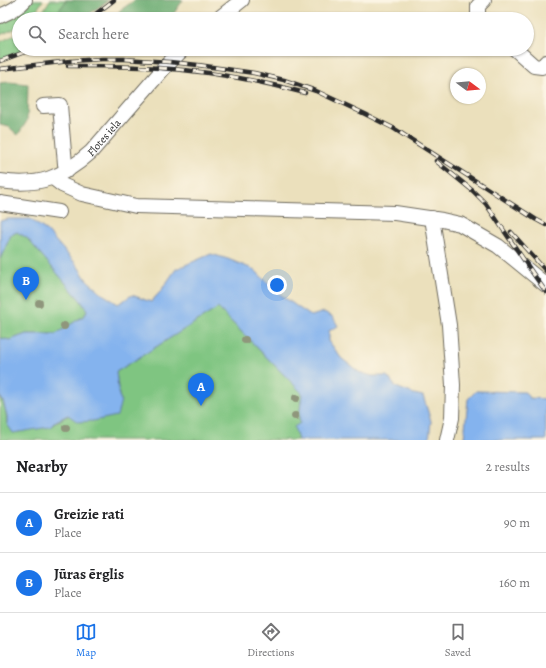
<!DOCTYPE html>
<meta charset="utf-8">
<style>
body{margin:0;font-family:Alegreya,serif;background:#f2f2f2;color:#202124}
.compass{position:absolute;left:450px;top:68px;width:36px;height:36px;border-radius:50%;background:#fff;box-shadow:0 1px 3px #0004;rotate:106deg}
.you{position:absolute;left:277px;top:285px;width:14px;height:14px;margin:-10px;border:3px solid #fff;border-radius:50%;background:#1a73e8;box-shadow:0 0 0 6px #1a73e833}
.badge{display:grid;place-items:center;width:26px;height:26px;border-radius:50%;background:#1a73e8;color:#fff;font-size:13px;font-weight:700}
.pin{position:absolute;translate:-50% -33px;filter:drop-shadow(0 1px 2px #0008)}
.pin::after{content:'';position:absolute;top:21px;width:14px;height:12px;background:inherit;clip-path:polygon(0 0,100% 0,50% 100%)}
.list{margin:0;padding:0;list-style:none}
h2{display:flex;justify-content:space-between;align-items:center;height:52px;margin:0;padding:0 16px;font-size:17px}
h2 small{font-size:13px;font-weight:400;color:#757577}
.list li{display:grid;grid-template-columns:26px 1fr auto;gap:12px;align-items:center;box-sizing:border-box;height:60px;padding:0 16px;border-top:1px solid #e0e0e0}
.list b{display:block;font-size:15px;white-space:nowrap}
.list p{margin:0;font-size:13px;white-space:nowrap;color:#757577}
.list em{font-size:13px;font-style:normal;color:#757577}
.icon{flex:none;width:22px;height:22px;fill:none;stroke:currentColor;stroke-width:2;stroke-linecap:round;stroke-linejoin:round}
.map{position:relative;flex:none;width:546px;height:440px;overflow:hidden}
.search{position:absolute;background:#fff;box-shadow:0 1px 3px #0004;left:12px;right:12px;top:12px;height:44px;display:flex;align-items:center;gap:10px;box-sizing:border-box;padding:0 14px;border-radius:22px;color:#757577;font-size:15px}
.sheet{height:172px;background:#fff}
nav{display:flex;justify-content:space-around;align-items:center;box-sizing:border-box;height:56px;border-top:1px solid #e0e0e0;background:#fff;font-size:11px;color:#757577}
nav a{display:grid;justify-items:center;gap:2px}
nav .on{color:#1a73e8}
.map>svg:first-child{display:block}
.green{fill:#7fc581;stroke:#557856}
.forest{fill:#67aa6f;stroke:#496a4d}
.water{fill:#84b3ee;stroke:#586f8c}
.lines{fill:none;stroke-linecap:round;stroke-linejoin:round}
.minor-casing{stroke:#6e6a5e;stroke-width:16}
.minor{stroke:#fff;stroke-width:14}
.rail-casing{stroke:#2b2b2b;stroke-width:4.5}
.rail{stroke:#fcf5e5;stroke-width:3;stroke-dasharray:9;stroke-linecap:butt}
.tree{fill:#8f967b}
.labels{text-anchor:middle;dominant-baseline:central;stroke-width:3;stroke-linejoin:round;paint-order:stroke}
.street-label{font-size:11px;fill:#2b2b2b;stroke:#fcf5e5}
</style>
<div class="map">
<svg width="546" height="440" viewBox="0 0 546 440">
<rect width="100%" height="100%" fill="#fcf5e5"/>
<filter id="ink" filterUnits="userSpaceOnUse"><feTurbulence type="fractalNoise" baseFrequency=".025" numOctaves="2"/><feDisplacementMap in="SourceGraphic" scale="8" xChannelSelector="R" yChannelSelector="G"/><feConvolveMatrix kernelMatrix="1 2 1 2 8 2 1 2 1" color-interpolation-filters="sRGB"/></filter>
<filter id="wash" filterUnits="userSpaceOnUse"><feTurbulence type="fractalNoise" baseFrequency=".012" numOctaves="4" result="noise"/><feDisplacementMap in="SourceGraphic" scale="16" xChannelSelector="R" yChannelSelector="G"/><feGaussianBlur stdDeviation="0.9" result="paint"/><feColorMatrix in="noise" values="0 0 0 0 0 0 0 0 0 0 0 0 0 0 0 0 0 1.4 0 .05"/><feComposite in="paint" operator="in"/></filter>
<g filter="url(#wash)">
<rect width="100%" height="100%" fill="#ebe0bc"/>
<g class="green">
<path d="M31,0H43L33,16L30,19H19V27L0,35V21Z"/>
<path d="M50,0H67L52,19H38Z"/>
<path d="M19,33V49H28L0,59V42Z"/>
<path d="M17,232L27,238L81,301L87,310L85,315L56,334H26L10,340L0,338V259L11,235Z"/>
<path d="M218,308L302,393L299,418L300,423L298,440H0V397C5,405 7,415 7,424L50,427C66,412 99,406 121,400L119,396L116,372Z"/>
</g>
<g class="forest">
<path d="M67,0H109L82,19H52Z"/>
<path d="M135,0H183L170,19H120L119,11Z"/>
<path d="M9,82L28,84L27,121L18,135L9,127L0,125V83Z"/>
</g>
<g class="water">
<path d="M8,219H30L47,231L77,265L86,279L101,293L118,304L132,295L151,302L160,292L176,269L211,254L228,259L255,270L274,290L299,308L311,316L324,312L333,317L338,326L329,331V341L341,358L359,372L372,376H387L396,387L414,394L423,396L431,421L429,440H298L294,427L300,423L299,418L302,393L218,308L116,372L119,396L121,400L117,416L93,421L78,422L68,415L56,421L50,427L13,433L7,424V416L3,401L0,397V338L10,340L26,334H56L85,315L87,310L81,301L27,238L17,232L11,235L0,259V221Z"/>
<path d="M476,391L525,392L529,398L546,399V440H465L464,438L468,399Z"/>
</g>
</g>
<g filter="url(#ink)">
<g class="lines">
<g class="minor-casing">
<g id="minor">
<path d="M0,16C10,12 18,8 25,0"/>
<path d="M218,19L242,0"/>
<path d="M481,19L478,16V6L484,0"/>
<path d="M515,49L534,66L542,67L546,62"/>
<path d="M43,106L60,105L65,164L68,170"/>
<path d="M53,178L62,185L82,194L136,206L395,213L442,220L460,224L498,246L546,285"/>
<path id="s1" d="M0,181C39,187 62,178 91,152L164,68L183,49"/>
<path d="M0,203L59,212"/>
<path d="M432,218L449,325L453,385L452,418L447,440"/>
</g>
</g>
<use href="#minor" class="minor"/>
<g class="rail-casing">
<g id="rail">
<path d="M89,19L114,0"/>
<path d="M0,61L33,49"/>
<path d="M68,66C98,66 129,66 159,68C208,71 257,80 305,93"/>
<path d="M0,69L70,61L102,59H124L170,62L198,65L254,73L284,80L316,91L365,114L393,128L535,219L546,225"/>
<path d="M436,161L473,191L486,204L534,275L546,292"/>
<path d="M511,232L546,271"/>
</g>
</g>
<use href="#rail" class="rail"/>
</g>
<g class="tree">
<circle cx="39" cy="303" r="4"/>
<circle cx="64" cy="326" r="4"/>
<circle cx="245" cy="340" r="4"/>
<circle cx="296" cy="398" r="4"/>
<circle cx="295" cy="416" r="4"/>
<circle cx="66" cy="428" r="4"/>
</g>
</g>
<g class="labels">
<g class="street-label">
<text stroke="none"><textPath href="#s1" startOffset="119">Flotes iela</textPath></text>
</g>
</g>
</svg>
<svg class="compass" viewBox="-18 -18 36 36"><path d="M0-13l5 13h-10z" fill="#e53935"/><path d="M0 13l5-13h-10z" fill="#757577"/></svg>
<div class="you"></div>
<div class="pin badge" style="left:201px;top:406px">A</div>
<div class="pin badge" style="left:26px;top:300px">B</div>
<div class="search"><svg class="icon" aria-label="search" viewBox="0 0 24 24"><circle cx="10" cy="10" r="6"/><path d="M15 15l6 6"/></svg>Search here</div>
</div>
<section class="sheet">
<h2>Nearby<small>2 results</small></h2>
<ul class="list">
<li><span class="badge">A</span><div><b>Greizie rati</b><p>Place</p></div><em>90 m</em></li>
<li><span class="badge">B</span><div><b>Jūras ērglis</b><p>Place</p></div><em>160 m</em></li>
</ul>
</section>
<nav>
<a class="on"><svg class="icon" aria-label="map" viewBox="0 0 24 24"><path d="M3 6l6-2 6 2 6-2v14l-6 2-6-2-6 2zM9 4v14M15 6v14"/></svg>Map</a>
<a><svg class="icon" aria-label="directions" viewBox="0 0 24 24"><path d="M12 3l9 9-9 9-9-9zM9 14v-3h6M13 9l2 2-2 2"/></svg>Directions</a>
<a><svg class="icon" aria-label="saved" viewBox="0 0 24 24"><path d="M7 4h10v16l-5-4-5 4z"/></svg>Saved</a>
</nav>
